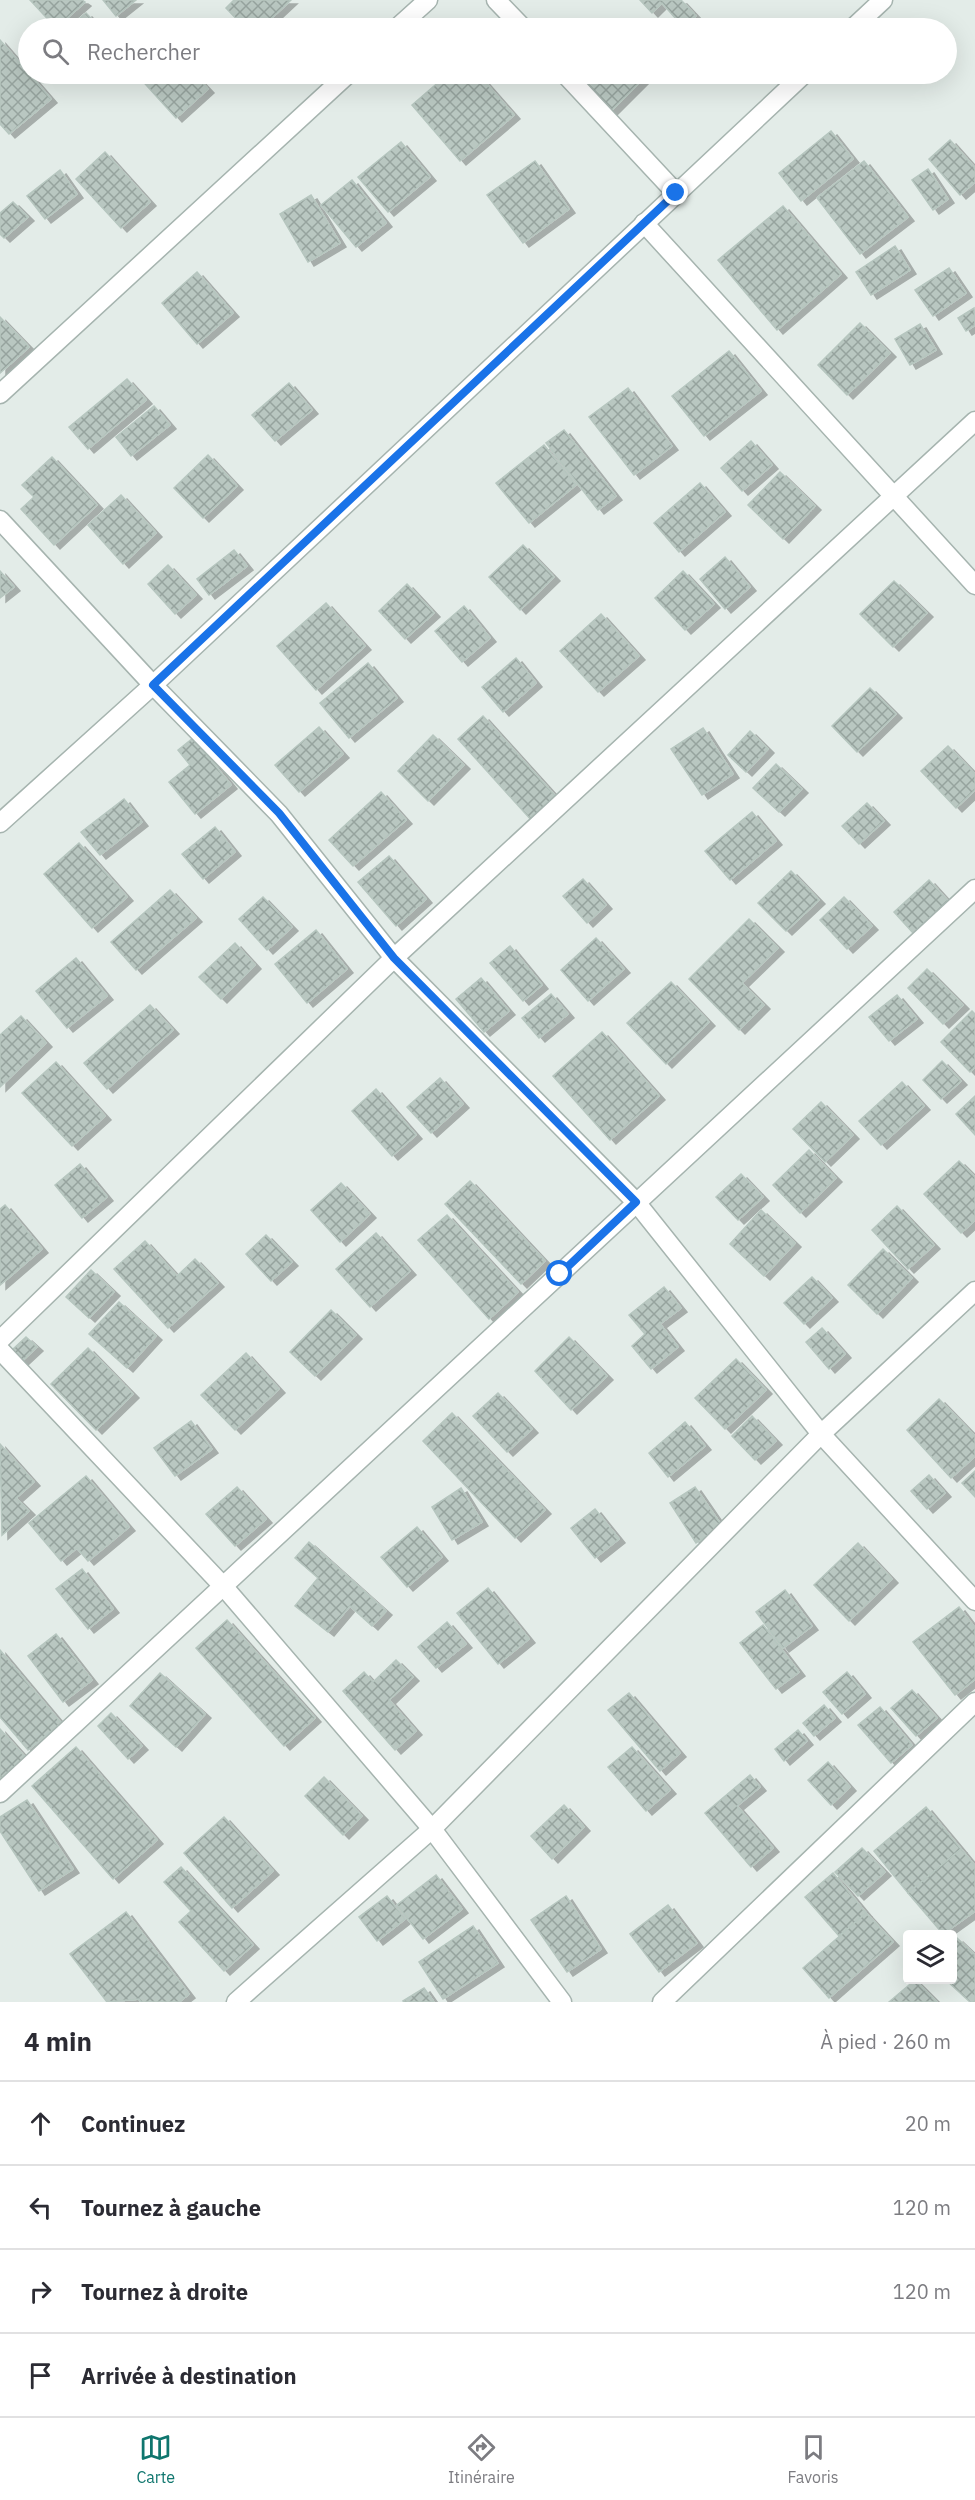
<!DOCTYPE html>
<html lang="fr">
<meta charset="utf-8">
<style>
body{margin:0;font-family:"IBM Plex Sans",sans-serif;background:#f2f2f3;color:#2b2b33}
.controls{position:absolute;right:18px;bottom:18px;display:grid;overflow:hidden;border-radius:6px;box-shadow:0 6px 24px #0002}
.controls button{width:54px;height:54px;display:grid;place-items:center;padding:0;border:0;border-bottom:2px solid #e1e1e2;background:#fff;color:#2b2b33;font:30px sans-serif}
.stop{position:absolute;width:18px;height:18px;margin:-14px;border:4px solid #1a73e8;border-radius:50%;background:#fff}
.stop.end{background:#1a73e8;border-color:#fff;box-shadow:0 2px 6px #0008}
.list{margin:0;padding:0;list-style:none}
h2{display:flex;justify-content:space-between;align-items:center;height:78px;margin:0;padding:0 24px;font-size:26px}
h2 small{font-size:20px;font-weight:400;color:#7c7c81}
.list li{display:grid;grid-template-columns:39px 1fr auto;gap:18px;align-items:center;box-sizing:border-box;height:84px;padding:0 24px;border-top:2px solid #e1e1e2}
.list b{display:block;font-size:22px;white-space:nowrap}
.list em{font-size:20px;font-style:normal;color:#7c7c81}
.icon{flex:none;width:33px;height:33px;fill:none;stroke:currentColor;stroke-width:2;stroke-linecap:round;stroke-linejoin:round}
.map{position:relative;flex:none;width:975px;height:2002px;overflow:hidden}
.search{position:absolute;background:#fff;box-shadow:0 6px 24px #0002;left:18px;right:18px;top:18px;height:66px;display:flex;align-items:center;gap:15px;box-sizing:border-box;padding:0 21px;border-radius:33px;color:#7c7c81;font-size:22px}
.sheet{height:414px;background:#fff}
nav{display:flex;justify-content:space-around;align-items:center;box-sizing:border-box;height:84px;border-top:2px solid #e1e1e2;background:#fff;font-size:16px;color:#7c7c81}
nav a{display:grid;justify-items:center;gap:3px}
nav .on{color:#0f766e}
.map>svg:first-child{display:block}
.building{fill:url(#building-cross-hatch);stroke:#b6c6bf;stroke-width:1.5;filter:url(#shadow)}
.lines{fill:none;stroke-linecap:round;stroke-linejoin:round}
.minor-casing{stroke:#a6b4af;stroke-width:21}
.minor{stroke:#fff;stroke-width:18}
.route{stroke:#1a73e8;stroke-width:8}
</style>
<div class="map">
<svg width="975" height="2002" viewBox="0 0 975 2002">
<defs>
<pattern id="building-cross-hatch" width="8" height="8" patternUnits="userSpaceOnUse" patternTransform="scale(1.5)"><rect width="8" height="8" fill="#b9c7c1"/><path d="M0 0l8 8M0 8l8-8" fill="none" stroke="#96a39e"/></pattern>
<filter id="shadow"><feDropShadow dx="6" dy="4" stdDeviation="0" flood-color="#0004"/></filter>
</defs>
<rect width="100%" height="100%" fill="#e3ece8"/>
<g class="building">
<path d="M30,0H82L85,2L56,28Z"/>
<path d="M103,0H136L116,16Z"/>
<path d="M234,0H291L261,28H245L226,8Z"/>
<path d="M640,0H681L696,16L683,27L662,3L652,13Z"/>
<path d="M86,13L100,28H68Z"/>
<path d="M0,40L51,99L9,134L0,124Z"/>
<path d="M140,74H194L208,89L176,118L138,76Z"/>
<path d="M448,74H478L514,115L460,161L412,105Z"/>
<path d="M577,74H648L611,111L575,75Z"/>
<path d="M831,131L853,159L801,201L779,173Z"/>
<path d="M950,140L975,168V182L960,195L929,159Z"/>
<path d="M401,142L430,177L388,212L358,177Z"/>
<path d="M105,152L150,202L121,228L76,179Z"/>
<path d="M535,161L569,209L523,243L487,195Z"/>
<path d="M864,161L908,217L860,254L817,198Z"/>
<path d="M928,169L948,199L933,210L912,180Z"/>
<path d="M60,170L77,194L45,219L27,196Z"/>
<path d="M352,180L386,223L356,247L321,205Z"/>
<path d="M311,195L340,243L308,262L280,214Z"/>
<path d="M13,202L28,217L4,238L0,234V213Z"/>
<path d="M783,206L841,274L777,330L718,260Z"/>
<path d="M895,246L910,270L871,295L856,272Z"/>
<path d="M949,268L966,293L933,316L915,290Z"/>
<path d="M197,272L233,313L197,344L162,303Z"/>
<path d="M974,308L975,325L966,331L958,318Z"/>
<path d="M0,317L29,347L0,373Z"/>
<path d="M860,323L890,353L847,395L818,365Z"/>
<path d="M920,324L936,350L910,365L895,339Z"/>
<path d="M729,351L761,391L704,436L672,396Z"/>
<path d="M127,379L146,400L88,449L69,427Z"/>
<path d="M289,383L312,410L275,441L252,415Z"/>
<path d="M628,388L672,446L634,475L589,417Z"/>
<path d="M154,406L170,425L131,456L116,437Z"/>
<path d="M564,430L616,496L598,510L546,443Z"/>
<path d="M751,441L772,465L742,491L721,468Z"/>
<path d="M544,445L576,485L529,523L496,483Z"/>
<path d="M208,455L237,486L203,518L174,488Z"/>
<path d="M52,457L97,505L54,545L21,509L34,497L22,485Z"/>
<path d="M780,472L815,506L783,539L748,505Z"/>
<path d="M700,483L725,512L679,552L654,523Z"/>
<path d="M121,495L156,533L123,564L88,525Z"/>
<path d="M523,545L554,577L520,610L489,577Z"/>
<path d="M234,550L247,566L209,595L197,579Z"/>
<path d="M725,557L750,587L725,609L700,579Z"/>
<path d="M168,565L196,595L175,614L148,584Z"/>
<path d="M0,571L14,587L0,598Z"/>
<path d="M683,571L714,604L685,630L655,598Z"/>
<path d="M894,581L927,613L893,647L860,614Z"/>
<path d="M407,584L434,613L405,639L379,611Z"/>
<path d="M326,603L365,646L316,690L277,646Z"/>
<path d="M464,606L490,638L462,662L435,631Z"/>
<path d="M601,614L639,656L598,692L560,651Z"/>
<path d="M516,658L536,683L503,712L482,687Z"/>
<path d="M368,663L397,698L349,738L320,703Z"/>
<path d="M870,688L896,714L857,752L832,726Z"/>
<path d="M483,716L559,800L533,822L458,739Z"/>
<path d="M319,727L343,754L299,792L275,765Z"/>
<path d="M703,728L733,774L702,795L671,749Z"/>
<path d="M750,731L768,749L746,772L728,755Z"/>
<path d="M433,735L464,765L428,801L398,771Z"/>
<path d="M193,738L231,785L195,814L169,782L190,765L178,750Z"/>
<path d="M948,746L975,774V790L956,808L921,771Z"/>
<path d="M776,764L802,789L779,812L753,788Z"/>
<path d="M381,792L406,820L353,866L329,840Z"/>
<path d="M124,799L142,822L100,855L81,832Z"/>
<path d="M867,803L884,821L859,844L842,826Z"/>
<path d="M752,812L776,841L730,880L705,851Z"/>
<path d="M215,827L235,852L203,879L182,854Z"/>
<path d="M79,843L127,897L92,928L44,874Z"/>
<path d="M389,856L426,899L396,926L358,882Z"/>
<path d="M791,871L819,900L786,931L758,903Z"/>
<path d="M583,879L606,905L587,923L563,896Z"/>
<path d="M929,880L948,901L913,933L894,912Z"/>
<path d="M170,890L196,918L136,970L111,942Z"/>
<path d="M263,897L292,927L267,950L239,919Z"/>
<path d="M844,897L872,926L847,949L820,920Z"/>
<path d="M749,919L778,948L742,983L764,1005L739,1030L689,979Z"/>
<path d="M316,930L347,969L307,1003L275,964Z"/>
<path d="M596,938L624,969L588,1001L561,970Z"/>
<path d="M235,943L255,965L221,999L199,977Z"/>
<path d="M510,946L542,985L523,1001L490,963Z"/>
<path d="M76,958L107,996L67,1028L36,991Z"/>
<path d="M927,969L963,1005L943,1024L908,988Z"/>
<path d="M481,978L509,1011L484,1032L456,999Z"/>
<path d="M671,982L709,1022L666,1064L627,1023Z"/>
<path d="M551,994L568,1014L539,1038L522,1018Z"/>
<path d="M897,995L917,1019L889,1041L869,1017Z"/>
<path d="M150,1005L173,1030L107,1089L84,1063Z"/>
<path d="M972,1011L975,1014V1067L970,1072L941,1042Z"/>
<path d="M21,1016L46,1043L0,1087V1035Z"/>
<path d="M602,1032L659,1096L610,1140L553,1076Z"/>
<path d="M942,1061L961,1081L941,1099L923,1080Z"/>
<path d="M56,1062L105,1116L72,1146L22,1093Z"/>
<path d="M440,1078L463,1104L431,1133L407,1107Z"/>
<path d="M902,1082L924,1106L881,1145L859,1121Z"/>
<path d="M376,1089L416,1135L392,1156L352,1111Z"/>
<path d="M975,1096V1135L956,1114Z"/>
<path d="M821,1102L853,1135L825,1162L793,1129Z"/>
<path d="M809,1150L836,1178L800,1213L773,1185Z"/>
<path d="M959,1161L975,1177V1220L961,1233L924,1194Z"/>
<path d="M80,1164L107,1197L82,1218L55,1185Z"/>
<path d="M741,1174L763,1197L738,1220L716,1197Z"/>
<path d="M470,1181L545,1261L521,1284L445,1204Z"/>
<path d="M341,1183L370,1214L340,1242L311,1210Z"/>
<path d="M5,1205L42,1249L0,1285V1209Z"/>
<path d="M897,1206L934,1245L908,1269L872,1230Z"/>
<path d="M761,1210L795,1243L764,1276L730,1244Z"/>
<path d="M447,1215L518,1292L489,1319L418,1240Z"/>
<path d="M376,1233L410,1271L370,1307L336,1269Z"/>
<path d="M266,1235L292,1262L271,1281L246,1254Z"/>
<path d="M145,1241L177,1276L195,1259L218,1283L168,1328L114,1269Z"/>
<path d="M883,1249L912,1278L877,1314L848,1285Z"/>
<path d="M91,1270L114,1292L89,1318L66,1297Z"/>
<path d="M812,1277L832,1298L804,1324L784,1303Z"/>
<path d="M664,1287L681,1308L660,1324L678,1347L651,1369L632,1346L645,1334L629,1315Z"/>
<path d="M119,1302L156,1336L127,1368L89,1334Z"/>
<path d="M331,1310L356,1335L315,1376L290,1352Z"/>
<path d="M822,1328L845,1354L829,1369L806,1342Z"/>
<path d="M26,1337L37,1347L22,1361L12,1350Z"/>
<path d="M569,1337L607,1376L571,1410L535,1371Z"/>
<path d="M88,1348L133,1394L96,1430L51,1384Z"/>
<path d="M246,1353L279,1389L235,1430L201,1395Z"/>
<path d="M736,1359L766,1390L725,1429L695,1398Z"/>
<path d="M498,1393L532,1429L507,1452L473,1416Z"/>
<path d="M939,1399L975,1436V1456L951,1478L907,1430Z"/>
<path d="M452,1413L545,1510L515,1538L423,1441Z"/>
<path d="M752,1416L776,1441L755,1460L732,1436Z"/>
<path d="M191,1421L212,1449L175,1476L154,1448Z"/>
<path d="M685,1422L705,1446L668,1477L649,1453Z"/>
<path d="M0,1444L34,1482L16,1498L29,1511L2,1535Z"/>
<path d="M975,1471V1497L962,1483Z"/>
<path d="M929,1475L945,1493L927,1509L911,1491Z"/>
<path d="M86,1476L129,1527L88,1561L77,1548L61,1561L29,1523Z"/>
<path d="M237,1487L266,1519L235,1546L206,1514Z"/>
<path d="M695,1487L722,1526L696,1543L670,1503Z"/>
<path d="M461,1488L482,1522L452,1540L432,1507Z"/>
<path d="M595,1509L619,1539L595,1558L571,1528Z"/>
<path d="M417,1527L442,1557L407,1587L381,1557Z"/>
<path d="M309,1542L386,1611L372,1626L350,1606L328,1632L295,1606L318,1578L295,1558Z"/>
<path d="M858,1543L892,1579L849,1621L814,1585Z"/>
<path d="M82,1569L113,1609L88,1629L56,1589Z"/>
<path d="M488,1588L529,1639L498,1664L457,1613Z"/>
<path d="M785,1590L812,1626L783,1648L756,1612Z"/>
<path d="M959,1607L975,1628V1679L955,1695L913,1642Z"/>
<path d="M227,1620L315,1718L284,1746L196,1648Z"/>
<path d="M447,1622L466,1644L436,1668L418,1647Z"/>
<path d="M763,1625L799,1672L776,1689L740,1643Z"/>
<path d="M56,1634L92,1680L63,1702L28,1656Z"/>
<path d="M0,1650L61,1723L28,1750L0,1717Z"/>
<path d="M396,1660L413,1677L389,1700L416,1731L395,1750L343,1691L364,1672L373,1682Z"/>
<path d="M847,1672L865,1694L842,1714L823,1692Z"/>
<path d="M160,1673L205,1714L176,1747L130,1706Z"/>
<path d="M912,1690L937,1718L916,1736L891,1708Z"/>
<path d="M629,1693L680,1753L660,1771L608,1710Z"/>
<path d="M824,1705L835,1718L814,1736L803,1723Z"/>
<path d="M880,1707L912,1745L891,1763L858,1725Z"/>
<path d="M111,1713L142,1746L128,1759L98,1726Z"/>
<path d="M0,1729L25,1757L0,1779Z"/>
<path d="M798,1730L807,1741L784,1761L775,1749Z"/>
<path d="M76,1747L157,1840L113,1879L32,1786Z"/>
<path d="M632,1747L670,1790L646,1811L608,1767Z"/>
<path d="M828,1762L850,1787L831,1805L808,1780Z"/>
<path d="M750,1775L760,1787L737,1806L773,1848L751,1867L705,1813Z"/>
<path d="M324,1777L362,1816L343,1835L305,1796Z"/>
<path d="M27,1800L73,1869L39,1891L0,1831V1817Z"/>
<path d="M564,1805L584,1827L552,1859L531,1836Z"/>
<path d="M926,1807L961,1849L908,1893L874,1851Z"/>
<path d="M224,1817L273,1871L232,1908L184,1853Z"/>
<path d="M862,1848L885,1872L858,1896L835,1872Z"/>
<path d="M961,1849L975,1866V1911L943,1934L908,1893Z"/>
<path d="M181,1867L253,1945L224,1971L179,1922L191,1911L164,1882Z"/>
<path d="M833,1873L866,1913L839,1936L805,1897Z"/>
<path d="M436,1875L462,1909L423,1939L397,1905Z"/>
<path d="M387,1896L405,1919L377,1941L359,1917Z"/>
<path d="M566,1896L601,1949L567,1972L531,1920Z"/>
<path d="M668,1905L697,1943L659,1972L630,1934Z"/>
<path d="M126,1912L189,1994L179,2002H141L139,1999L107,2002L70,1954Z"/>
<path d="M866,1913L893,1942L829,1998L803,1968Z"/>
<path d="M473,1926L498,1963L443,1999L419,1962Z"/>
<path d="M957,1938L975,1955V2002H970L946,1980H952V1943Z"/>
<path d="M915,1980L937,2002H889Z"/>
<path d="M424,1988L434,2002H404L403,2001Z"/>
</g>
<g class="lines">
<g class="minor-casing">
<g id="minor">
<path d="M496,0L523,28"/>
<path d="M397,28L428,0"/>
<path d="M853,28L883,0"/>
<path d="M565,74L676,193"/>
<path d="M644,223L975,585"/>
<path d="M0,394L348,74"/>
<path d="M0,520L153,685L279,814L394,958L636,1202L821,1434L975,1601"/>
<path d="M0,823L153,685L804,74"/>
<path d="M0,1340L394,958L975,421"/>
<path d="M0,1350L224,1587L432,1829L562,2002"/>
<path d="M0,1793L975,889"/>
<path d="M236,2002L432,1829L821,1434L975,1291"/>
<path d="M662,2002L975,1702"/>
</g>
</g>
<use href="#minor" class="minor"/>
</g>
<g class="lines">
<path class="route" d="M560,1274L636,1202L394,958L279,813L153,685L676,193"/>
</g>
</svg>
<div class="controls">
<button><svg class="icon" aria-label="layers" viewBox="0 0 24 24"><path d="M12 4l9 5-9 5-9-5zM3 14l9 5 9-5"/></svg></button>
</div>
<div class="stop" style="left:560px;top:1274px"></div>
<div class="stop end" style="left:676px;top:193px"></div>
<div class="search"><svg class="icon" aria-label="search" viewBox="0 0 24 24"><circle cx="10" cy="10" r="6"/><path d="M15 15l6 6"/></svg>Rechercher</div>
</div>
<section class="sheet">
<h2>4 min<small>À pied · 260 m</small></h2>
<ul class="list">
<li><svg class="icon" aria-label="ahead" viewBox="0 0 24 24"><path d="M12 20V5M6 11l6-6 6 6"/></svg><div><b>Continuez</b></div><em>20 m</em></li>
<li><svg class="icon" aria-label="left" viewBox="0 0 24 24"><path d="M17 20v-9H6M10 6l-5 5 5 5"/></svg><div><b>Tournez à gauche</b></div><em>120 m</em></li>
<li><svg class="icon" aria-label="right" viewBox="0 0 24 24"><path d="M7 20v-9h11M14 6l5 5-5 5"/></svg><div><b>Tournez à droite</b></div><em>120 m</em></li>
<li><svg class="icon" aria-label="arrive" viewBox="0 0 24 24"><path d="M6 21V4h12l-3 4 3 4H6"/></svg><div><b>Arrivée à destination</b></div></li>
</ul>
</section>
<nav>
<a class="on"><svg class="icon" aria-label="map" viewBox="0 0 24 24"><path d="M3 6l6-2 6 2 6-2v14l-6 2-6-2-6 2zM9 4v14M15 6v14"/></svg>Carte</a>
<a><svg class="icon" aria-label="directions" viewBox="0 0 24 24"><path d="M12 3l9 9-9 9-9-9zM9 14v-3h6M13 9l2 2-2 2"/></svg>Itinéraire</a>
<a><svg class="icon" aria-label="saved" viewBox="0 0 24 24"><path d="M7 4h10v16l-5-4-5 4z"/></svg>Favoris</a>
</nav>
